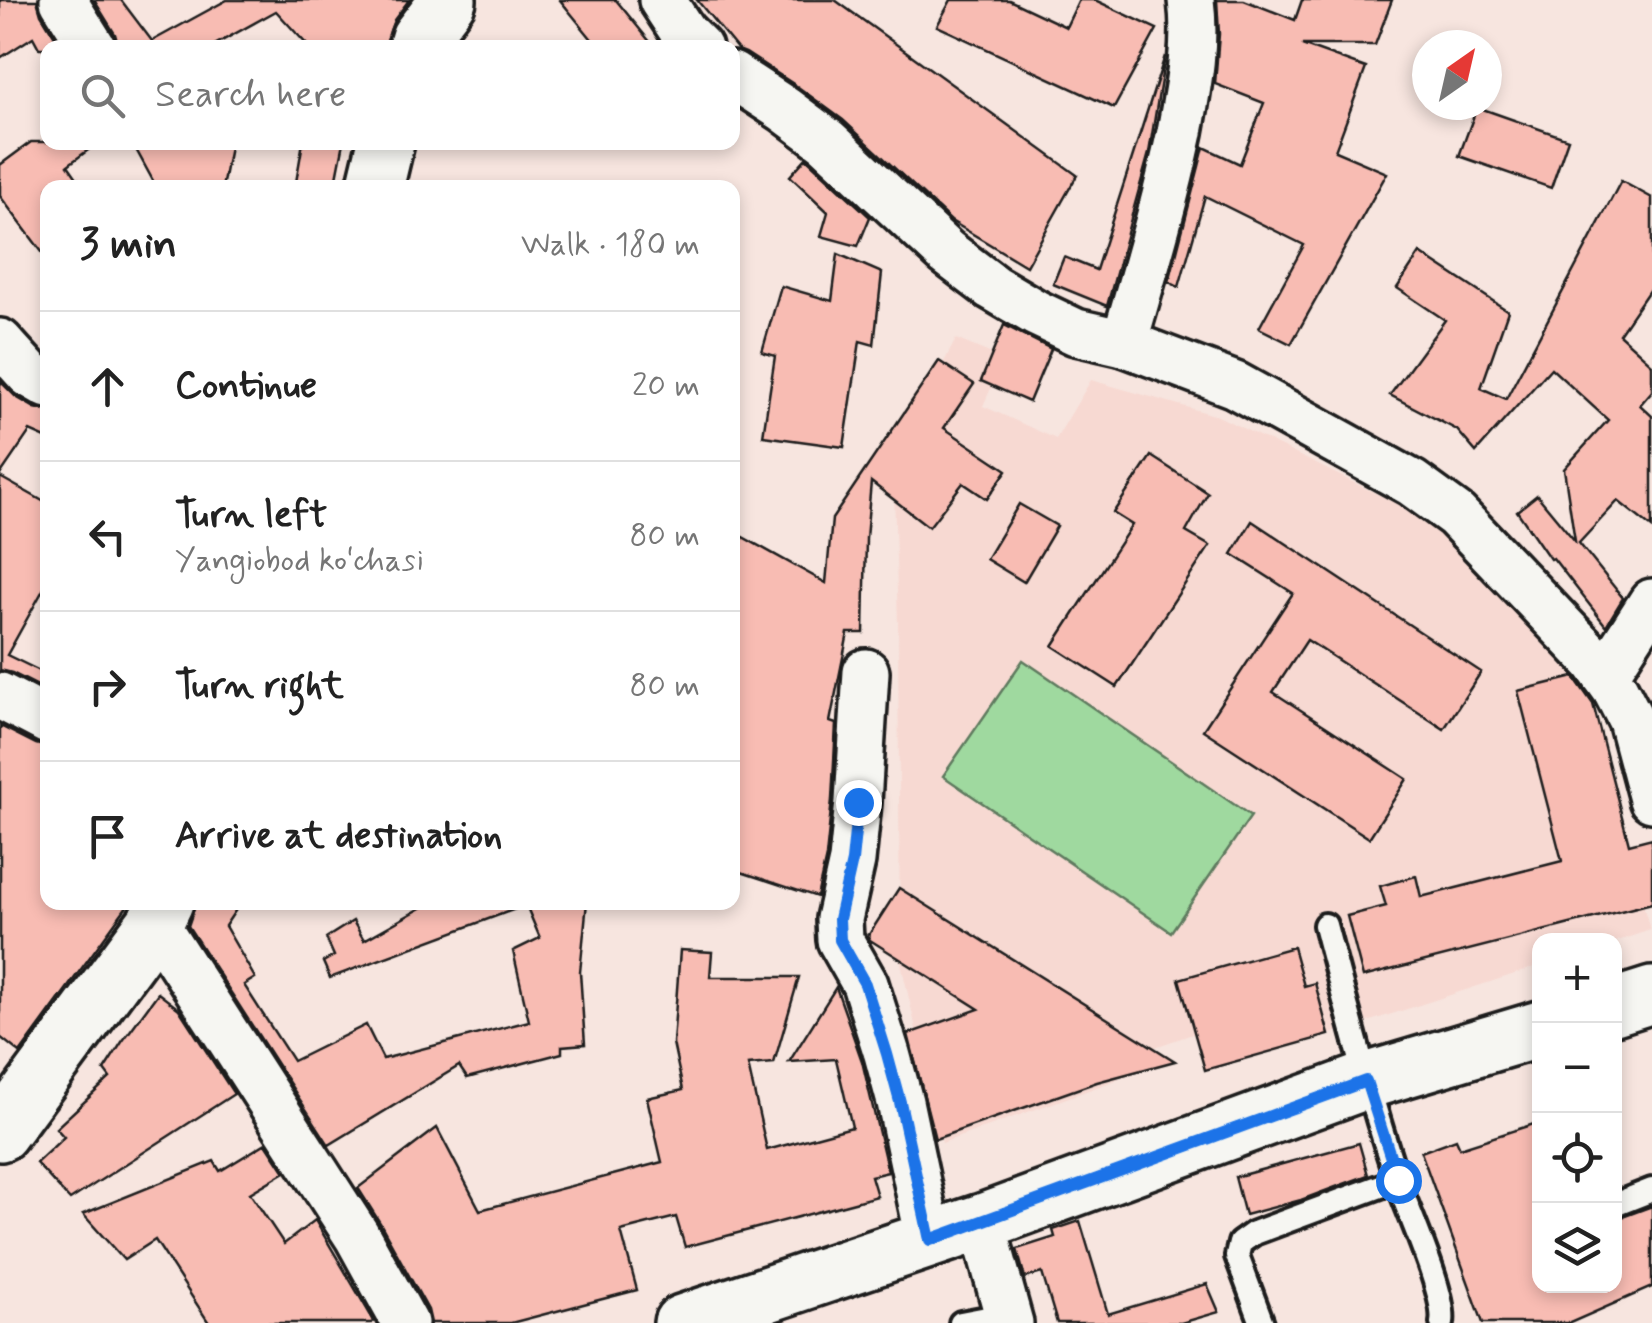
<!DOCTYPE html>
<meta charset="utf-8">
<style>
body{margin:0;font-family:Mynerve,sans-serif;background:#f2f2f2;color:#222}
.controls{position:absolute;right:30px;bottom:30px;display:grid;overflow:hidden;border-radius:20px;box-shadow:0 5px 15px #0003}
.controls button{width:90px;height:90px;display:grid;place-items:center;padding:0;border:0;border-bottom:2px solid #e0e0e0;background:#fff;color:#222;font:50px sans-serif}
.compass{position:absolute;left:1412px;top:30px;width:90px;height:90px;border-radius:50%;background:#fff;box-shadow:0 5px 15px #0003;rotate:34deg}
.stop{position:absolute;width:30px;height:30px;margin:-22px;border:8px solid #1a73e8;border-radius:50%;background:#fff}
.stop.end{background:#1a73e8;border-color:#fff;box-shadow:0 2px 10px #0008}
.list{margin:0;padding:0;list-style:none}
h2{display:flex;justify-content:space-between;align-items:center;height:130px;margin:0;padding:0 40px;font-size:42px}
h2 small{font-size:32px;font-weight:400;color:#767676}
.list li{display:grid;grid-template-columns:65px 1fr auto;gap:30px;align-items:center;box-sizing:border-box;height:150px;padding:0 40px;border-top:2px solid #e0e0e0}
.list b{display:block;font-size:38px;white-space:nowrap}
.list p{margin:0;font-size:32px;white-space:nowrap;color:#767676}
.list em{font-size:32px;font-style:normal;color:#767676}
.icon{flex:none;width:55px;height:55px;fill:none;stroke:currentColor;stroke-width:2;stroke-linecap:round;stroke-linejoin:round}
.map{position:relative;flex:none;width:1652px;height:1323px;overflow:hidden}
.search{position:absolute;background:#fff;box-shadow:0 5px 15px #0003;left:40px;top:40px;width:700px;height:110px;display:flex;align-items:center;gap:25px;box-sizing:border-box;padding:0 35px;border-radius:20px;color:#767676;font-size:38px}
.panel{position:absolute;background:#fff;box-shadow:0 5px 15px #0003;left:40px;top:180px;width:700px;height:730px;border-radius:20px}
.map>svg:first-child{display:block}
.built{fill:#f7d9d2}
.green{fill:#9fd99f;stroke:#5e7a5e;stroke-width:2.5}
.building{fill:#f8bcb3;stroke:#1c1c1c;stroke-width:2.5}
.lines{fill:none;stroke-linecap:round;stroke-linejoin:round}
.lane-casing{stroke:#1c1c1c;stroke-width:30}
.street-casing{stroke:#1c1c1c;stroke-width:52}
.secondary-casing{stroke:#1c1c1c;stroke-width:62}
.lane{stroke:#f6f6f2;stroke-width:22}
.street{stroke:#f6f6f2;stroke-width:45}
.secondary{stroke:#f6f6f2;stroke-width:55}
.route{stroke:#1a73e8;stroke-width:12}
</style>
<div class="map">
<svg width="1652" height="1323" viewBox="0 0 1652 1323">
<rect width="100%" height="100%" fill="#f7e5df"/>
<filter id="ink" filterUnits="userSpaceOnUse"><feTurbulence type="fractalNoise" baseFrequency=".01" numOctaves="2"/><feDisplacementMap in="SourceGraphic" scale="20" xChannelSelector="R" yChannelSelector="G"/><feConvolveMatrix kernelMatrix="1 2 1 2 8 2 1 2 1" color-interpolation-filters="sRGB"/></filter>
<g filter="url(#ink)">
<path class="built" d="M956,339L1004,359L983,406L1056,439L1091,380L1218,416L1424,517L1582,678L1650,930L1615,942L1540,941L1539,966L1315,1039L1288,955L1204,1030L1112,1062L1119,1079L942,1143L900,959L898,624L893,460Z"/>
<path class="green" d="M1023,660L1251,816L1171,932L943,776Z"/>
<g class="building">
<path d="M0,0H37L41,14L62,48H39L33,37L0,58Z"/>
<path d="M94,0H121L152,41L227,0H409L394,20L386,43L382,48H310L276,11L209,48H119L115,34Z"/>
<path d="M560,0H616L655,48H599Z"/>
<path d="M697,0H835L1077,175L1026,266L951,221L843,120L798,87L746,53L738,50Z"/>
<path d="M951,0H1009L1066,27L1079,0H1095L1157,29L1114,108L937,26Z"/>
<path d="M1217,0H1244L1295,20L1302,0H1392L1375,45H1302L1366,68L1335,151L1387,173L1291,344L1259,328L1304,245L1205,196L1179,287L1169,282L1204,147L1240,164L1264,103L1215,84L1219,34Z"/>
<path d="M1165,56L1149,153L1107,306L1053,284L1064,257L1096,270Z"/>
<path d="M1477,107L1568,139L1551,188L1459,156Z"/>
<path d="M31,142H99L68,165L84,188H48V260L0,196V165Z"/>
<path d="M132,142H231L222,188H157Z"/>
<path d="M303,142H344L335,188H295Z"/>
<path d="M806,158L870,217L858,246L821,236L828,212L790,176Z"/>
<path d="M1621,181L1652,198V286L1619,334L1652,364V391L1640,405L1652,416V528L1618,501L1579,543L1623,598L1606,626L1553,558L1550,559L1517,511L1537,495L1575,541L1564,469L1608,420L1551,368L1476,452L1457,430L1390,395L1445,320L1397,288L1420,253L1508,311L1481,388L1506,399Z"/>
<path d="M838,254L882,273L874,345L860,341L844,447L763,436L775,356L762,352L781,286L832,301Z"/>
<path d="M1004,325L1051,349L1029,402L981,381Z"/>
<path d="M939,361L974,384L944,428L1007,470L987,499L963,483L929,527L871,482L866,538L864,633H848L830,722L836,724L832,800L826,857L817,897L732,869V531L826,583L832,519Z"/>
<path d="M0,381L16,397L35,408L48,411V439L30,431L0,475Z"/>
<path d="M1151,456L1208,493L1186,532L1210,546L1117,687L1053,646L1132,525L1113,513Z"/>
<path d="M0,477L48,504V581L7,655L48,675V691L12,673L0,670Z"/>
<path d="M1019,504L1057,526L1024,582L986,559Z"/>
<path d="M1252,521L1481,672L1444,729L1307,640L1273,692L1407,779L1369,838L1203,730L1293,593L1232,554Z"/>
<path d="M1574,677L1593,704L1629,844L1652,838V903L1363,977L1347,916L1386,906L1380,886L1416,876L1421,897L1562,861L1518,691Z"/>
<path d="M0,726L36,744L48,747V902H130L20,1053L0,1037Z"/>
<path d="M899,888L1175,1061L1097,1082L935,1139L908,1034L979,1009L870,940L868,936Z"/>
<path d="M196,902H241L225,926L255,978L244,985L293,1061L366,1025L383,1059L529,1021L513,951L540,938L526,905L330,978L323,962L334,956L326,938L353,921L364,940L432,902H587L580,972L585,1044L562,1046V1053L467,1078L459,1066L329,1145L188,926Z"/>
<path d="M1293,947L1304,986L1315,983L1329,1035L1205,1070L1179,979Z"/>
<path d="M680,950L712,952L710,977H799L774,1063L748,1065L767,1150L852,1127L836,1059L789,1062L836,987L862,1061L888,1172L871,1176L877,1196L685,1247L676,1217L621,1231L637,1290L511,1323H431L428,1310L380,1223L358,1188L437,1128L480,1210L662,1162L647,1098L683,1090L673,1043Z"/>
<path d="M158,993L179,1009L234,1094L70,1200L36,1163L64,1137L56,1128L110,1078L104,1070L122,1042Z"/>
<path d="M1540,1122V1286H1614V1220L1652,1206V1287L1570,1323H1483L1421,1152L1456,1139L1460,1148Z"/>
<path d="M266,1143L285,1172L250,1193L284,1244L315,1220L374,1321L371,1323H209L155,1240L124,1260L83,1214L214,1161L220,1171Z"/>
<path d="M1359,1143L1368,1175L1301,1200L1245,1215L1235,1177Z"/>
<path d="M1080,1221L1108,1314L1207,1284L1219,1312L1181,1323H1057L1042,1273L1025,1278L1017,1249L1055,1237L1053,1230Z"/>
</g>
<g class="lines">
<g class="lane-casing">
<g id="lane">
<path d="M1325,925C1347,1009 1369,1094 1396,1177C1407,1209 1447,1296 1442,1323"/>
<path d="M1614,1205L1652,1190"/>
<path d="M961,1323L1008,1314"/>
<path d="M1262,1323L1237,1256L1240,1243L1254,1233L1397,1180"/>
</g>
</g>
<g class="street-casing">
<g id="street">
<path d="M63,0L93,48"/>
<path d="M662,0L683,32L699,48"/>
<path d="M732,75L784,109L827,141L946,252L992,287L1036,313L1076,332L1124,343L1235,385L1412,483L1456,515L1595,661L1615,689L1631,720L1652,799"/>
<path d="M0,342L29,374L48,385"/>
<path d="M1124,343C1144,273 1165,203 1180,132C1188,88 1197,45 1191,0"/>
<path d="M866,672L858,802L852,861L839,919L840,940L865,984L887,1054L900,1102L929,1239"/>
<path d="M1605,675L1652,602"/>
<path d="M0,696L48,721"/>
<path d="M155,923L357,1236L405,1323"/>
<path d="M982,1222L1010,1323"/>
</g>
</g>
<g class="secondary-casing">
<g id="secondary">
<path d="M416,48L419,38L448,0"/>
<path d="M375,188L386,142"/>
<path d="M1614,1007L1652,995"/>
<path d="M0,1133L155,923L165,902"/>
<path d="M682,1323L982,1222L1366,1081L1540,1029"/>
</g>
</g>
<use href="#lane" class="lane"/>
<use href="#street" class="street"/>
<use href="#secondary" class="secondary"/>
</g>
</g>
<g class="lines" filter="url(#ink)">
<path class="route" d="M858,802L852,861L839,919L840,940L865,984L887,1054L900,1102L930,1240L1366,1081L1398,1180"/>
</g>
</svg>
<div class="controls">
<button>+</button>
<button>−</button>
<button><svg class="icon" aria-label="locate" viewBox="0 0 24 24"><circle cx="12" cy="12" r="6"/><path d="M12 2v4M12 18v4M2 12h4M18 12h4"/></svg></button>
<button><svg class="icon" aria-label="layers" viewBox="0 0 24 24"><path d="M12 4l9 5-9 5-9-5zM3 14l9 5 9-5"/></svg></button>
</div>
<svg class="compass" viewBox="-18 -18 36 36"><path d="M0-13l5 13h-10z" fill="#e53935"/><path d="M0 13l5-13h-10z" fill="#767676"/></svg>
<div class="stop" style="left:1398px;top:1180px"></div>
<div class="stop end" style="left:858px;top:802px"></div>
<div class="search"><svg class="icon" aria-label="search" viewBox="0 0 24 24"><circle cx="10" cy="10" r="6"/><path d="M15 15l6 6"/></svg>Search here</div>
<section class="panel">
<h2>3 min<small>Walk · 180 m</small></h2>
<ul class="list">
<li><svg class="icon" aria-label="ahead" viewBox="0 0 24 24"><path d="M12 20V5M6 11l6-6 6 6"/></svg><div><b>Continue</b></div><em>20 m</em></li>
<li><svg class="icon" aria-label="left" viewBox="0 0 24 24"><path d="M17 20v-9H6M10 6l-5 5 5 5"/></svg><div><b>Turn left</b><p>Yangiobod koʻchasi</p></div><em>80 m</em></li>
<li><svg class="icon" aria-label="right" viewBox="0 0 24 24"><path d="M7 20v-9h11M14 6l5 5-5 5"/></svg><div><b>Turn right</b></div><em>80 m</em></li>
<li><svg class="icon" aria-label="arrive" viewBox="0 0 24 24"><path d="M6 21V4h12l-3 4 3 4H6"/></svg><div><b>Arrive at destination</b></div></li>
</ul>
</section>
</div>
